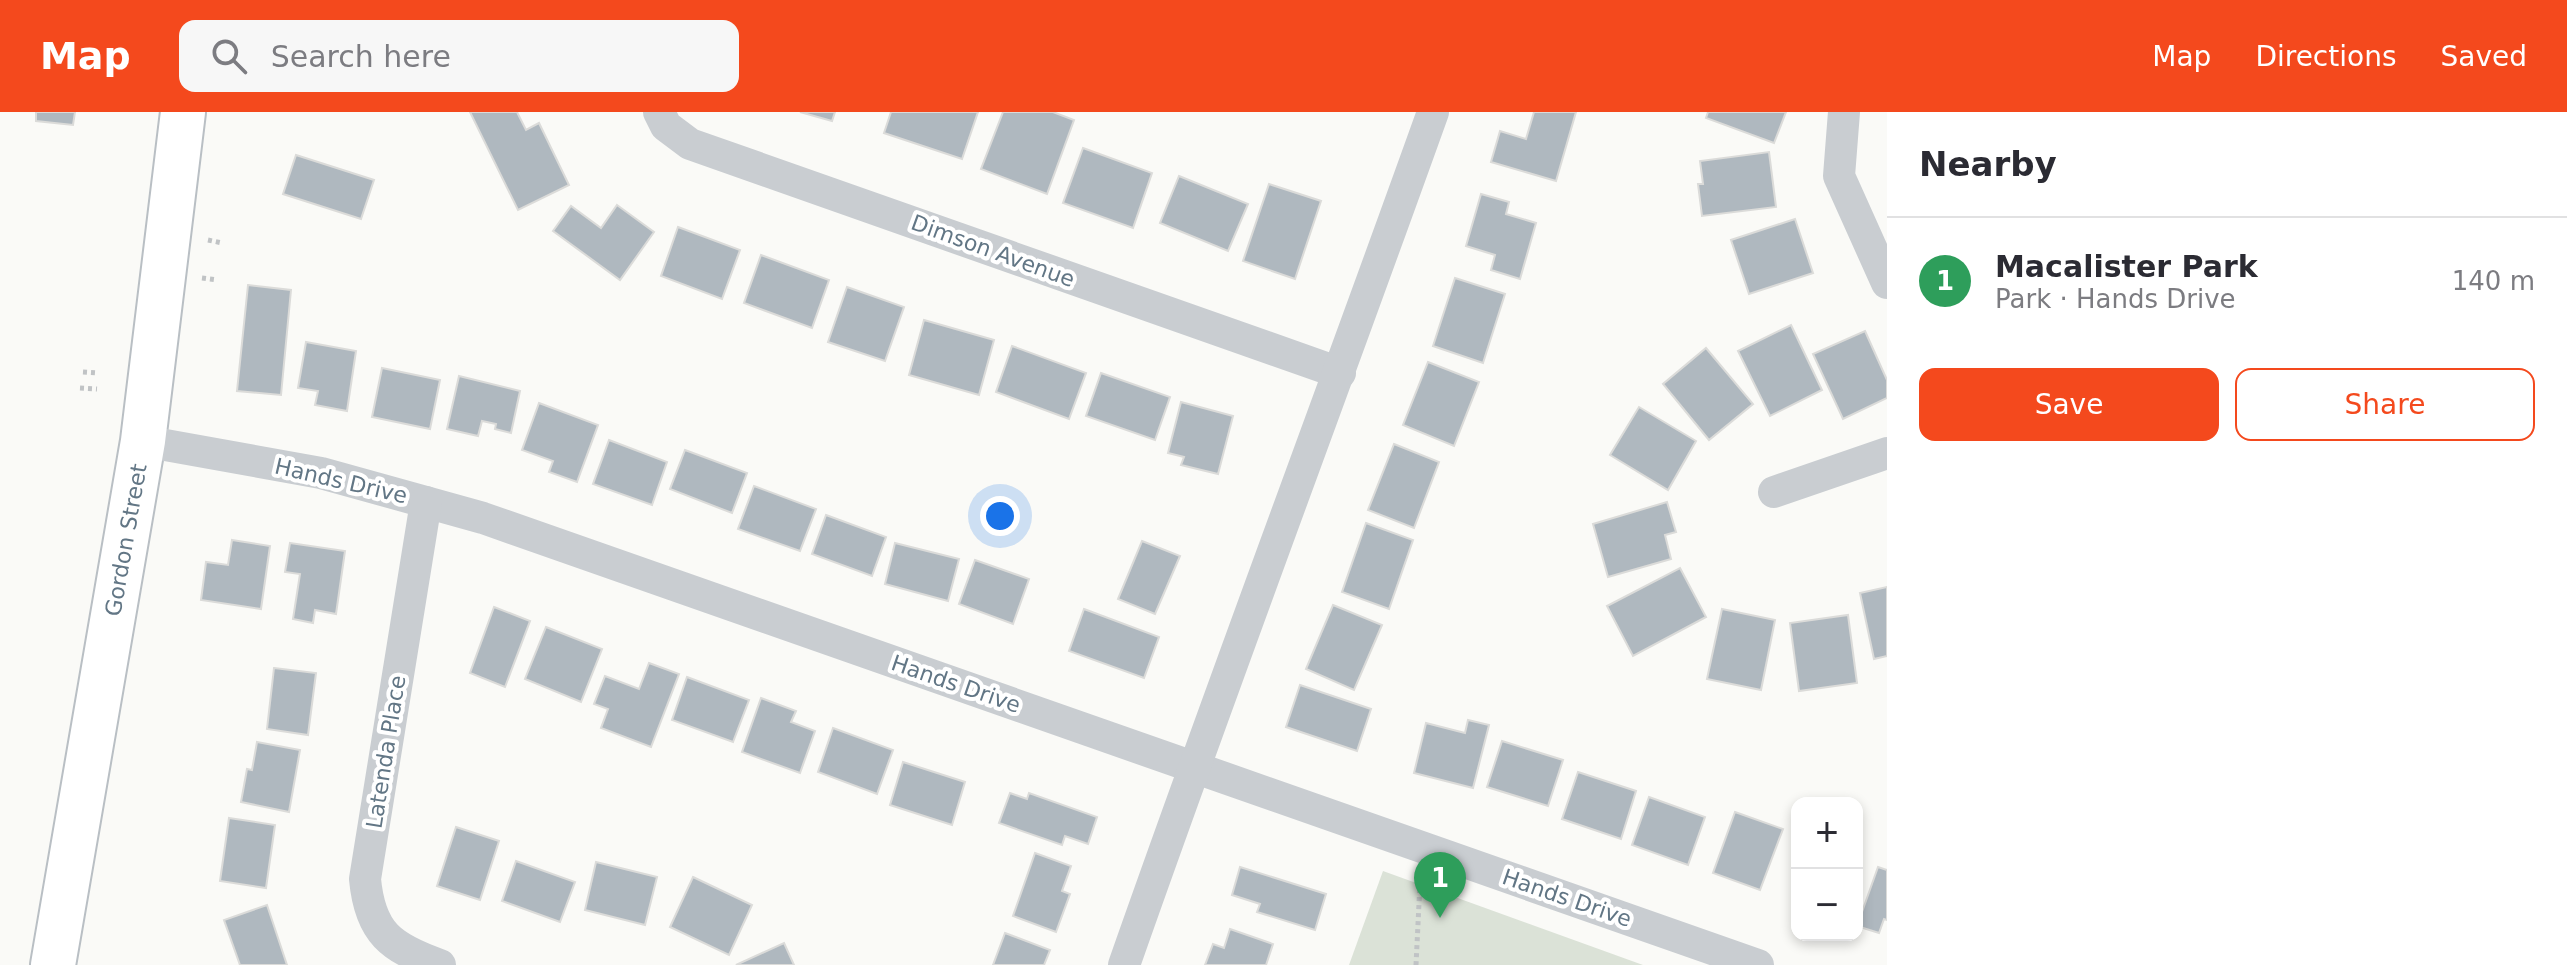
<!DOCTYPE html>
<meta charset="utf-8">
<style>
body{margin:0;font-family:"DejaVu Sans",sans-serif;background:#f7f7f7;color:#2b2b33}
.controls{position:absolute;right:24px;bottom:24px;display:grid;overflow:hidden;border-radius:16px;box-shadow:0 4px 12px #0003}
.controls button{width:72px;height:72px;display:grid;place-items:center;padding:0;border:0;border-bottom:2px solid #e1e1e2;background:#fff;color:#2b2b33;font:40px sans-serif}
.you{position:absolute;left:1000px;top:404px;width:28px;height:28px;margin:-20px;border:6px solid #fff;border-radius:50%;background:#1a73e8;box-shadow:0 0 0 12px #1a73e833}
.badge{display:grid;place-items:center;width:52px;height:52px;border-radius:50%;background:#f4491d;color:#fff;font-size:26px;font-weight:700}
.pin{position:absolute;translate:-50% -66px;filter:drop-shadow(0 2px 4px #0008)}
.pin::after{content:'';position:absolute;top:42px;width:28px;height:24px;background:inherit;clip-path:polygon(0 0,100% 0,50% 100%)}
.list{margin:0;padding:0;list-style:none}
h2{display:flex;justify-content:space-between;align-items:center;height:104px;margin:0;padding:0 32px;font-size:34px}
h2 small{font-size:26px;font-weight:400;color:#7c7c81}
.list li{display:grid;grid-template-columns:52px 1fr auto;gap:24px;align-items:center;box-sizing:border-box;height:128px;padding:0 32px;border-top:2px solid #e1e1e2}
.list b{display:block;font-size:30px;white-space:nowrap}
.list p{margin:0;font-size:26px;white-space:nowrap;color:#7c7c81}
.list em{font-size:26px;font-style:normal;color:#7c7c81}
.actions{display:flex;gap:16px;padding:24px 32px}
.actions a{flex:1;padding:18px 0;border:2px solid #f4491d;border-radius:16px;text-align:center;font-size:28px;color:#f4491d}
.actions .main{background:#f4491d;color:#fff}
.icon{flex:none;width:44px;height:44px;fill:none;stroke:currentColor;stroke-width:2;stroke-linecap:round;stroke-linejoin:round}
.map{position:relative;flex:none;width:1887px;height:853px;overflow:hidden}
header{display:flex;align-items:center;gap:48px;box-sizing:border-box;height:112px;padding:0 40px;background:#f4491d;color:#fff}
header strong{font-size:38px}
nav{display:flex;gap:44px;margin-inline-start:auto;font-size:28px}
.search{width:560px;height:72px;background:#f7f7f7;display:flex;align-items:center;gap:20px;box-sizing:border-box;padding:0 28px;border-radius:16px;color:#7c7c81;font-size:30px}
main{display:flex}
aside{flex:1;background:#fff}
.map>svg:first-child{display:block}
.green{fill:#dbe2d7}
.building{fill:#afb8bf;stroke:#dbdbd9;stroke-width:2}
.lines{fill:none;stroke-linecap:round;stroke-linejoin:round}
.secondary-casing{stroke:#b9bfc4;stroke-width:48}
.path{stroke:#c0c3c5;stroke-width:5;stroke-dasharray:4 4;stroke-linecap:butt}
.street{stroke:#c9cdd1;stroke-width:32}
.secondary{stroke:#fff;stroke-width:44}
.labels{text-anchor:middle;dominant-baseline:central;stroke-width:8;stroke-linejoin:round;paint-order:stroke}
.street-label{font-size:22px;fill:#627685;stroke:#fff}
</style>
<header>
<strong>Map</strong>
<div class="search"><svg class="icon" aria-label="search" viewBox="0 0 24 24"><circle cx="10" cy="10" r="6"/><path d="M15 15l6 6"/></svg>Search here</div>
<nav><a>Map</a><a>Directions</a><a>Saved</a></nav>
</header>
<main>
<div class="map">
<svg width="1887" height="853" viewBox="0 0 1887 853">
<rect width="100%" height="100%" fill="#fafaf7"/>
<path class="green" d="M1383,759L1643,853H1349Z"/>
<g class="building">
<path d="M36,0H75L73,13L36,9Z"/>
<path d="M470,0H517L526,18L539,11L569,73L518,98Z"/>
<path d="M800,0H835L832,9Z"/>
<path d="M891,0H978L962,47L884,21Z"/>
<path d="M1003,0H1053L1074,8L1047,82L981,57Z"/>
<path d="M1534,0H1576L1556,69L1491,50L1500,19L1526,27Z"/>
<path d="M1708,0H1786L1774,31L1706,6Z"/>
<path d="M1083,36L1152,61L1133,116L1063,91Z"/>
<path d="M1769,40L1776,95L1702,104L1698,72H1703L1700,49Z"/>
<path d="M296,43L374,68L361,107L283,82Z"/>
<path d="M1179,64L1248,92L1228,139L1160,111Z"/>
<path d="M1269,72L1321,89L1295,167L1243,149Z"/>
<path d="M1481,82L1509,90L1506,102L1536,111L1520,167L1491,158L1495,143L1466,134Z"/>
<path d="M617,93L654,120L620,168L553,119L571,94L601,116Z"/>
<path d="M1795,107L1813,161L1749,182L1731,128Z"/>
<path d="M678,115L740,138L722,187L661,164Z"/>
<path d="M761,143L829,168L812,216L744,191Z"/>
<path d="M1455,166L1505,182L1483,251L1433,234Z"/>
<path d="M248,173L291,178L281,283L237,279Z"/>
<path d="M847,175L904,195L885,249L828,230Z"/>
<path d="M924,208L994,228L979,283L909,263Z"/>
<path d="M1791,213L1822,278L1770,304L1738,239Z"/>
<path d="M1865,219L1887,268V286L1843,307L1813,242Z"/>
<path d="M306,230L356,239L347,299L315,293L318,279L298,276Z"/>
<path d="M1012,234L1086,261L1069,307L996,280Z"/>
<path d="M1706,236L1753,292L1709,328L1663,272Z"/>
<path d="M1428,250L1479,270L1454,334L1403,313Z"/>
<path d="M382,256L440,268L430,317L372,305Z"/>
<path d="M1101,261L1170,285L1155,328L1086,304Z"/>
<path d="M459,264L520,279L511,321L495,317L496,312L482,309L478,324L447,317Z"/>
<path d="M1181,290L1233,304L1218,362L1181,353L1184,345L1168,341Z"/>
<path d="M539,291L598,313L577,370L549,360L553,349L522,338Z"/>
<path d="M1639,295L1696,329L1668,378L1610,343Z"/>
<path d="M609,328L667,350L652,393L593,372Z"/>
<path d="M1394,332L1439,350L1414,416L1368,398Z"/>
<path d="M685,338L747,361L732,401L670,377Z"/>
<path d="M754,374L816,397L800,439L738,417Z"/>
<path d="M1667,390L1676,420L1665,423L1671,447L1608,465L1593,412Z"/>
<path d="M826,403L886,425L872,464L812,442Z"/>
<path d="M1366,411L1413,428L1389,497L1342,480Z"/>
<path d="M232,428L270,434L261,497L201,488L206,450L228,453Z"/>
<path d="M1142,429L1180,444L1155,502L1118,487Z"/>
<path d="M290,431L345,439L336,502L315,498L313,511L293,507L300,462L285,460Z"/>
<path d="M895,431L959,447L948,489L885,472Z"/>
<path d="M975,448L1029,467L1013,512L959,492Z"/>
<path d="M1680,456L1706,505L1633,544L1607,494Z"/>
<path d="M1887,475V544L1874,547L1860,481Z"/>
<path d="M1333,493L1382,513L1354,578L1306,557Z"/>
<path d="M494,495L530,509L505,575L470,561Z"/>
<path d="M1084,497L1159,525L1144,566L1069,539Z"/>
<path d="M1722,497L1775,508L1761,578L1707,567Z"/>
<path d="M1848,503L1857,571L1799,579L1790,511Z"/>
<path d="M546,515L602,537L581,590L525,567Z"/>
<path d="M649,551L679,562L651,635L601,616L608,597L594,592L605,564L639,577Z"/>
<path d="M274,556L316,561L308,623L267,617Z"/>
<path d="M687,565L749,588L733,630L672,608Z"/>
<path d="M1300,573L1371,597L1357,639L1286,615Z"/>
<path d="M761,586L796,599L791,610L815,619L800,661L742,640Z"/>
<path d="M1468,608L1489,613L1473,676L1414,661L1426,611L1465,621Z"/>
<path d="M833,616L893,638L877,682L818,660Z"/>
<path d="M1502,629L1563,648L1548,694L1487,675Z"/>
<path d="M257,630L300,638L289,700L241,690L247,657L252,658Z"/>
<path d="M903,650L965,670L952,713L890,693Z"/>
<path d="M1578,660L1636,679L1621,727L1562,707Z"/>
<path d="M1010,681L1027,687L1029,681L1097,705L1088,732L1065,724L1062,733L999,711Z"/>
<path d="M1649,685L1705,705L1688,753L1632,733Z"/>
<path d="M1735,700L1783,717L1760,778L1713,761Z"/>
<path d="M229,706L275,713L266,776L220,769Z"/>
<path d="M456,715L499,729L480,788L437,774Z"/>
<path d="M1035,741L1071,754L1062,779L1070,782L1056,820L1013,804Z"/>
<path d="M516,749L575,770L560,810L502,789Z"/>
<path d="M596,750L657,765L645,813L585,798Z"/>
<path d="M1240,755L1326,782L1315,818L1257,800L1260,792L1232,783Z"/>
<path d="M1878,755L1887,758V808L1884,807L1879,821L1857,814Z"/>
<path d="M693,765L752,793L729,843L670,815Z"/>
<path d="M267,793L287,853H240L224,808Z"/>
<path d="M1230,817L1273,832L1266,853H1205L1213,832L1224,836Z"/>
<path d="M1005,821L1050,838L1044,853H993Z"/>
<path d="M784,831L794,853H736Z"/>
</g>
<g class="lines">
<g class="secondary-casing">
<path id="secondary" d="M53,853L143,329L183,0"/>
</g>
<g class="path">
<path d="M208,128L222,131"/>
<path d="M202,166L217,168"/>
<path d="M83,260L98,261"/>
<path d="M80,276L97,277"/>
<path d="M1416,853L1420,771"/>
</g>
<g class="street">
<path d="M659,0L666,14L690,32L1340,261"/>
<path d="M1844,0L1839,64L1887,171"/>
<path d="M143,329L321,361L483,406L1758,853"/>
<path d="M1774,380L1887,341"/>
<path d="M426,390L365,767C370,821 391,836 440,853"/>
<path d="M1124,853C1224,568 1331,285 1433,0"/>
</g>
<use href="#secondary" class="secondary"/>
</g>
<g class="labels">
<g class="street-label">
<text transform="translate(993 139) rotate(20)">Dimson Avenue</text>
<text transform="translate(341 369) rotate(13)">Hands Drive</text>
<text transform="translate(126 428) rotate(-80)">Gordon Street</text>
<text transform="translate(956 572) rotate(19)">Hands Drive</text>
<text transform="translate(386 640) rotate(-81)">Latenda Place</text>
<text transform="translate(1567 786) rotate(19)">Hands Drive</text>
</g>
</g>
</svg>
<div class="controls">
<button>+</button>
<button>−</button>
</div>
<div class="you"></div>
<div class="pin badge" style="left:1440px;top:806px;background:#2e9e5b">1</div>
</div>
<aside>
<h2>Nearby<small></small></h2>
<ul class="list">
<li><span class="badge" style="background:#2e9e5b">1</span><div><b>Macalister Park</b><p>Park · Hands Drive</p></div><em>140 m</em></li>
</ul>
<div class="actions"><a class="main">Save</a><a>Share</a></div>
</aside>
</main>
